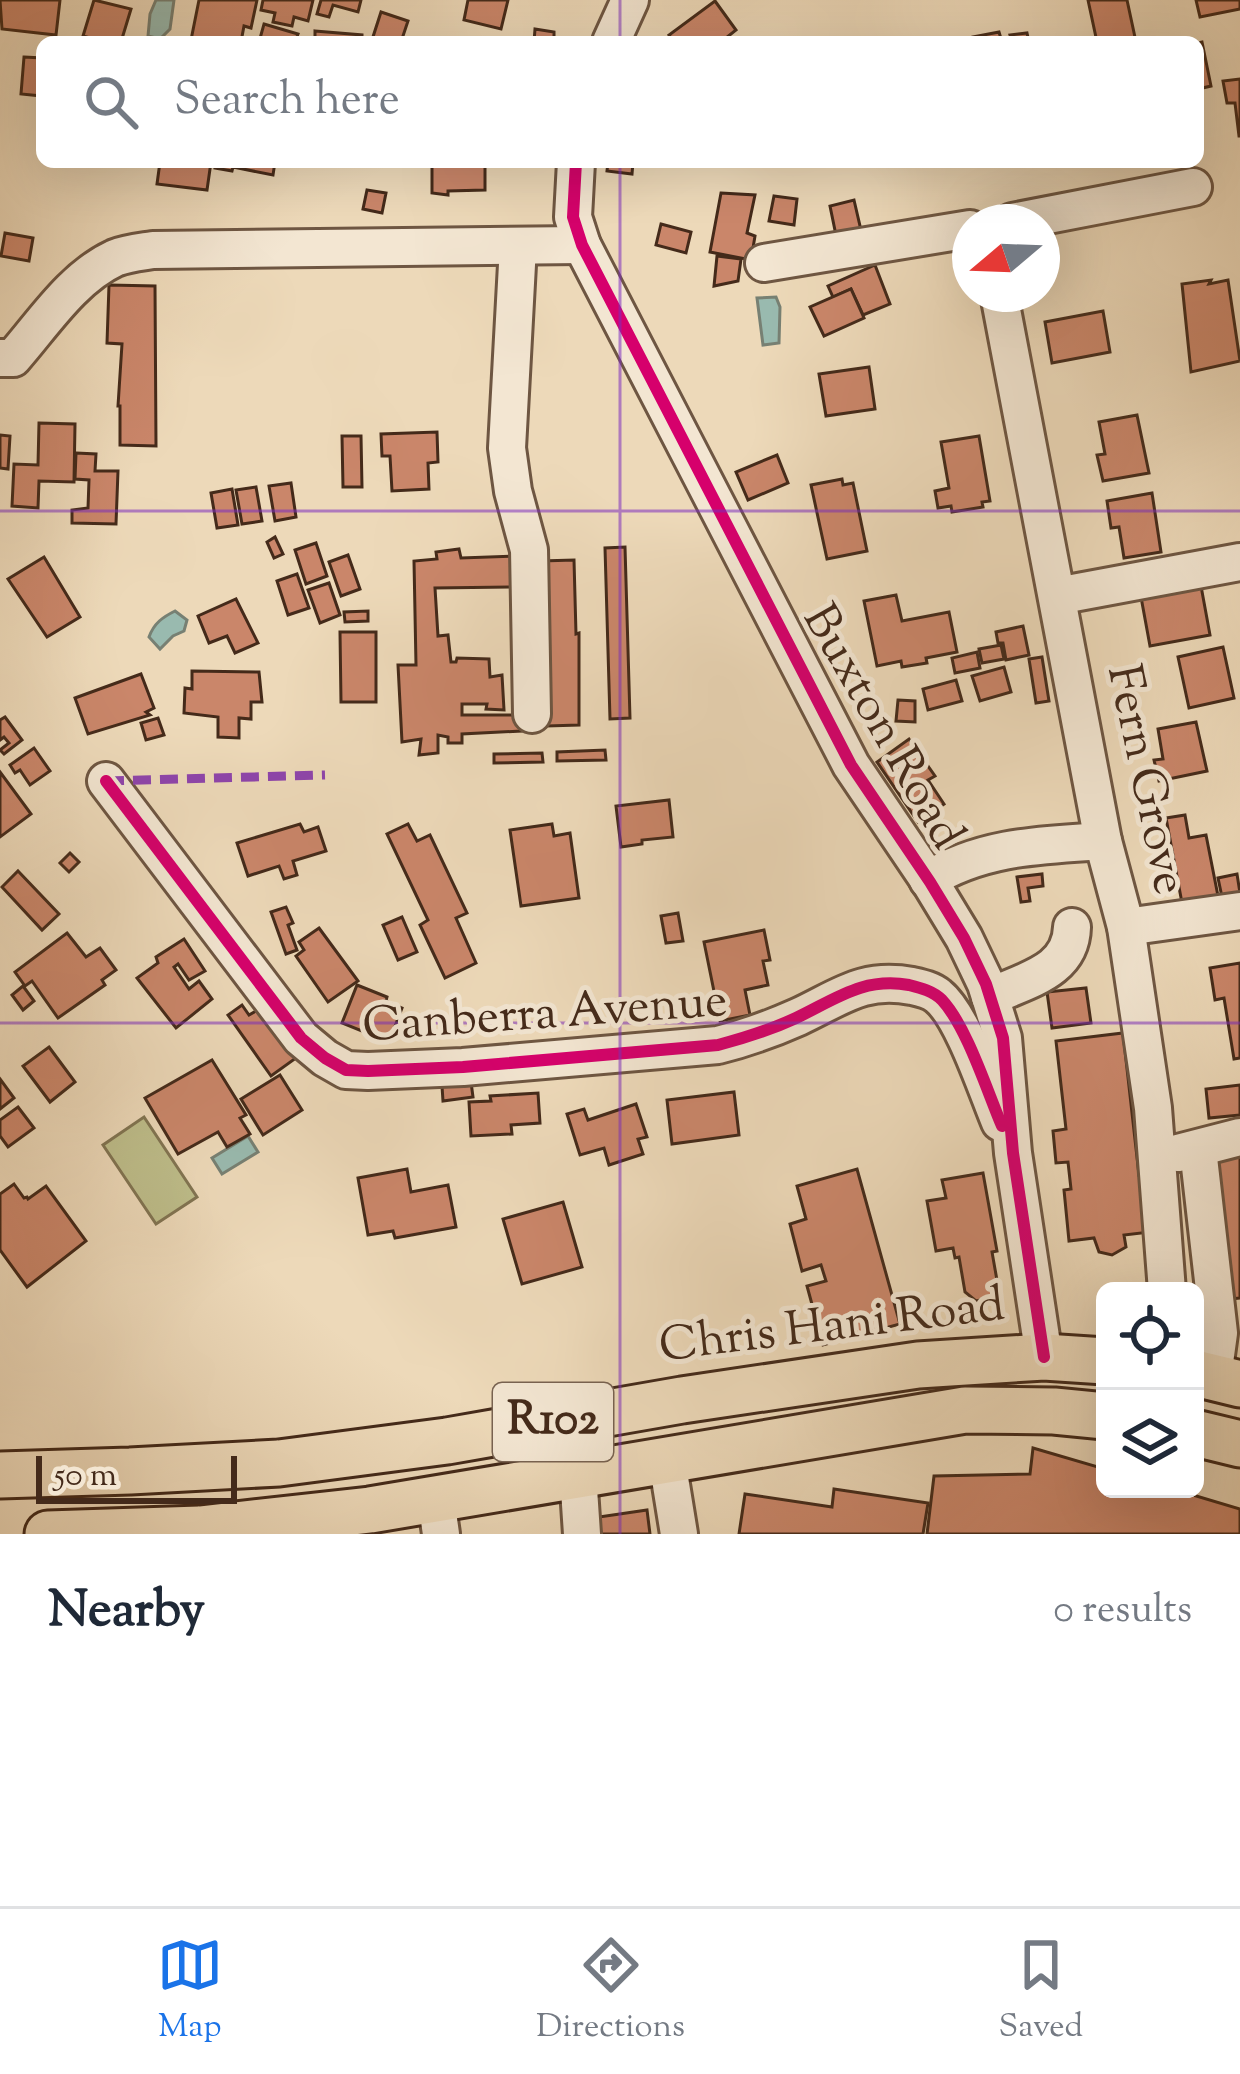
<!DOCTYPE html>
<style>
body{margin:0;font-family:"Sorts Mill Goudy",serif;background:#f2f2f3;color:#1f2937}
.controls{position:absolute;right:36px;bottom:36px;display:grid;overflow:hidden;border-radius:18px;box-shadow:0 12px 48px #0002}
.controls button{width:108px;height:108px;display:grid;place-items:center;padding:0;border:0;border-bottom:3px solid #e0e1e3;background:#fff;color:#1f2937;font:60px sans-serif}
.compass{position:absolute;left:952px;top:204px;width:108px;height:108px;border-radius:50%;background:#fff;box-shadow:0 12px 48px #0002;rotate:251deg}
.scale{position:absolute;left:36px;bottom:30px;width:201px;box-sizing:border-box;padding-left:12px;border:6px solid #442a1a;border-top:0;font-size:33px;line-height:42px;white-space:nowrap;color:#442a1a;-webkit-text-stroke:9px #f3e6d2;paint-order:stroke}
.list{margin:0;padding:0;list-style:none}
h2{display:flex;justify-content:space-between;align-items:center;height:156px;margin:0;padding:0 48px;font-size:51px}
h2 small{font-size:39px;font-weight:400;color:#747a83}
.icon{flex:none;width:66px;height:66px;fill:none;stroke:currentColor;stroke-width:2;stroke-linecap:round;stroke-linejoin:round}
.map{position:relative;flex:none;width:1240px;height:1534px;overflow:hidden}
.search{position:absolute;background:#fff;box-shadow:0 12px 48px #0002;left:36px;right:36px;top:36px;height:132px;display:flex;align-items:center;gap:30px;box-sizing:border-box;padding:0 42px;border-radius:18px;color:#747a83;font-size:45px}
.sheet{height:372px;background:#fff}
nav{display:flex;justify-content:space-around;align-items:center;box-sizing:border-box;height:168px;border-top:3px solid #e0e1e3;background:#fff;font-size:33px;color:#747a83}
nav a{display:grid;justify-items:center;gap:6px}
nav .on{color:#1a73e8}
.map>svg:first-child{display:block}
.green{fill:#bebe8b;stroke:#817452;stroke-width:3}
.water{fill:#99baaf;stroke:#778073;stroke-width:3}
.building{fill:#ca866a;stroke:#442a1a;stroke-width:3}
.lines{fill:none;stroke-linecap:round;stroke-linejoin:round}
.minor-casing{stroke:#6e5642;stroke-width:42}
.major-casing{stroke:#442a1a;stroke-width:51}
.minor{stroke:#f3e6d2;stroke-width:36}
.major{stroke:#edd9b9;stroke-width:45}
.quiet{stroke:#8e44ad;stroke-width:9;stroke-dasharray:18 9;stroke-linecap:butt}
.cycleway-casing{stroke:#f3e6d2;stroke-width:20}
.cycleway{stroke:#d6006c;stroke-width:12}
.grid{fill:none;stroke:#7b2cbf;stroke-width:3;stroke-opacity:0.55}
.labels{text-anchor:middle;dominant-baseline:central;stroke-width:10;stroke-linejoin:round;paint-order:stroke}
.shield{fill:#f3e6d2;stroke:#786251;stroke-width:3}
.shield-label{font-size:45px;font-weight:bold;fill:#442a1a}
.street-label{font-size:48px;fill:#442a1a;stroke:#f3e6d2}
</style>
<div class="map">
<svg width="1240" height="1534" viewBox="0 0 1240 1534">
<rect width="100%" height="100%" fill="#edd9b9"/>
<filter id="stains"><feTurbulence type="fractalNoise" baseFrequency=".00167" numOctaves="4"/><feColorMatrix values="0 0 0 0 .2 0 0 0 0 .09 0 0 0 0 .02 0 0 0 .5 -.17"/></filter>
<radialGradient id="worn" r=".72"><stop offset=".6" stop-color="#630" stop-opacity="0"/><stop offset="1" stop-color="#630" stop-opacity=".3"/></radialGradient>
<path class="green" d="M144,1117L197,1197L156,1224L103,1145Z"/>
<g class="water">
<path d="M156,0H174L170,29L160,39L148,36L150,14Z"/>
<path d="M776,297L780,307L779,343L763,345L757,298Z"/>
<path d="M175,611L187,620L184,631L173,636L160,649L149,637C154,623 163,617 175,611Z"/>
<path d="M248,1136L258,1152L222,1174L212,1158Z"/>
</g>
<g class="building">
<path d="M0,0H60L56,35L2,29Z"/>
<path d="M94,0L131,9L121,42H104L83,36Z"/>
<path d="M199,0H257L251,28L244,26L241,42L191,40Z"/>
<path d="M263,0H313L308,21L294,17L292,26L273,22L275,13L261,10Z"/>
<path d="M321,0H361L358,12L333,5L329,17L317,14Z"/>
<path d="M468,0H508L501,29L464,20Z"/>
<path d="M1088,0H1127L1136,42H1097Z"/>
<path d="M1196,0H1240V9L1200,17Z"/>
<path d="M715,1L736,30L721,42H674L669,35Z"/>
<path d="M381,12L408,21L401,42L372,40Z"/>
<path d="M264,24L298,34L295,42H259Z"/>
<path d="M535,29L554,32V39L571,42H534Z"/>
<path d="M315,31L362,35V42H315Z"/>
<path d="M999,32L1002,42H974L973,37Z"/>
<path d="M1027,33L1029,42H1004L1012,41L1010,35Z"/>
<path d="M1202,42L1211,86L1198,89V43Z"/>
<path d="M24,57L42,58V96L21,94Z"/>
<path d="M1240,79V136H1239L1235,103H1227L1223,81Z"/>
<path d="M160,162H211L207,190L157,184Z"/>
<path d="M216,162H275L273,175L233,167L232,171L215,168Z"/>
<path d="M432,162H485V190L448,191V195L432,193Z"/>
<path d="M608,162H633L632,174L607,171Z"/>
<path d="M367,190L386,193L382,213L363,209Z"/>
<path d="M721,193L755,195L747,233L755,236L751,260L710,252Z"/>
<path d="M774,196L797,199L794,225L769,221Z"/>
<path d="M854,200L863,239L838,245L830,206Z"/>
<path d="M661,224L691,232L686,253L656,245Z"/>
<path d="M5,233L33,238L29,261L1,256Z"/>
<path d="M717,256L741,259L738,281L714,286Z"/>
<path d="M875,265L890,304L863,315L851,289L833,297L828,286Z"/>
<path d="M1211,280L1209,284L1228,280L1240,361L1191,372L1182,284Z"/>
<path d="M109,285L155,286L156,446L120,445V406H118L122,344L107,343Z"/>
<path d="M851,289L864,318L824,336L810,307Z"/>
<path d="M1103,311L1110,352L1052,363L1045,322Z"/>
<path d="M869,367L875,409L826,416L819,374Z"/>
<path d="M1137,415L1149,473L1103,481L1097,455L1105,454L1099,422Z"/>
<path d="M39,423L75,424L74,482L39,481L38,508L12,506L14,464L38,465Z"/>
<path d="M437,432L438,462L428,463L429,489L392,491L390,456H382L381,434Z"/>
<path d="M0,435L10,436L8,469L0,468Z"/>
<path d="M342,436H361L362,487H343Z"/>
<path d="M979,436L990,501L982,502L983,507L952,512L951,506L938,508L935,491L949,488L941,442Z"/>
<path d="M76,453L96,454L95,471H118L116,524L72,523V510L88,508L89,480L75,479Z"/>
<path d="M777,455L788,483L748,500L736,472Z"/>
<path d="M842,479L843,485L853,483L867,551L827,559L811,485Z"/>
<path d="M291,483L296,517L275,521L269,486Z"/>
<path d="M256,487L262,521L242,524L236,490Z"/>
<path d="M232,489L238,525L217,528L211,493Z"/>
<path d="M1152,493L1161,552L1124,558L1119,527L1111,528L1107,501Z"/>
<path d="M275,537L283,554L274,558L267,542Z"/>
<path d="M316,543L327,576L306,584L295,550Z"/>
<path d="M625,547L630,718L610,719L605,548Z"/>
<path d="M459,549L461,558L519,556V587L435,588L438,636L448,635L451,662H456L457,658L489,659L490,677L502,675L504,710L486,709L487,704H462V715H517L521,731L462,734V743H448V737L438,735V753L419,755L421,739L402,742L398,665H416L414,561L437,559L436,552Z"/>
<path d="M348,555L360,589L341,596L329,562Z"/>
<path d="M44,557L80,617L47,637L8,579Z"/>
<path d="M574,560L576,634L579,633V725L547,726L541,561Z"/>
<path d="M297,574L309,608L288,615L277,581Z"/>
<path d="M329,583L340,615L320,623L308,590Z"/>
<path d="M1201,586L1210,635L1150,646L1141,597Z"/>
<path d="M896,595L902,621L949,612L957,652L926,658L927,663L902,667L901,661L877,666L864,601Z"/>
<path d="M236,599L258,643L235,653L227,636L209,643L198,616Z"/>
<path d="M368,611V621L345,622L344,612Z"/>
<path d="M1023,626L1029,655L1006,660L1003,643H998L996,632Z"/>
<path d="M340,632H376V702H341Z"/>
<path d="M1001,645L1004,659L982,663L979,649Z"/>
<path d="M1223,647L1234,698L1189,708L1178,657Z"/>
<path d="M977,652L980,668L955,673L952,658Z"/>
<path d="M1042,657L1049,701L1036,703L1029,659Z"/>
<path d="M1004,667L1011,692L980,701L972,676Z"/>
<path d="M192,671L259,672L262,702H251V719L239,718V738L218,737V717L184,713L185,688L192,689Z"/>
<path d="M141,674L154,708L146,712L150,715L88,734L75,698Z"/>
<path d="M956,680L962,701L928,710L923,689Z"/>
<path d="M898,700L915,701V722L896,721Z"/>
<path d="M5,717L22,740L4,754L0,750L9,743L4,737L0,740V720Z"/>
<path d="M158,718L164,735L146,740L141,723Z"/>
<path d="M1196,722L1207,771L1159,781L1154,760L1163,759L1158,729Z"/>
<path d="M909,739L935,776L928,780L944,804L918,822L877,762Z"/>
<path d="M34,748L50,771L30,785L20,770L15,773L10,765Z"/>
<path d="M605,750L606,760L557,761V752Z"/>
<path d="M542,753L543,762L494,763V754Z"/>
<path d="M0,772L31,814L0,837Z"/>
<path d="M669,800L673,837L642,840V844L621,847L616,806Z"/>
<path d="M1185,815L1189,838L1206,835L1218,896L1182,903L1166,818Z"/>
<path d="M300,824L304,832L318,827L326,851L293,861L297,875L284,879L279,866L248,876L237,843Z"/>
<path d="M408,824L417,841L430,835L467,913L456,918L476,963L445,978L420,925L428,920L387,834Z"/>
<path d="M552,824L554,836L570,833L579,898L521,906L510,830Z"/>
<path d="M70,853L79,862L69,872L60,863Z"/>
<path d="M18,871L59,914L42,930L2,887Z"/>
<path d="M1042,874L1043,886L1028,888L1030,901L1021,902L1017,877Z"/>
<path d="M1237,874L1240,893L1222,897L1218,878Z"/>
<path d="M286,907L293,923L288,925L297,950L286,954L271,912Z"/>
<path d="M678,913L683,941L666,943L661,916Z"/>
<path d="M402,917L417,952L398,960L383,925Z"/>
<path d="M319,928L358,981L328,1002L296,956L304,950L299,942Z"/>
<path d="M764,930L770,960L763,961L768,985L745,990L750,1015L720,1021L704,942Z"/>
<path d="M67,933L86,957L100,948L116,970L102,980L105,985L58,1018L32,981L25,986L15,972Z"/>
<path d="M184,939L205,971L189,980L178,964L174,967L189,989L199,981L212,999L176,1028L137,978L158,963L156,957Z"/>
<path d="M1240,963V1058L1234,1059L1224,998L1215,1000L1210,968Z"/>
<path d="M357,985L387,997L386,1001L402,1008L389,1042L342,1023Z"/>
<path d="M23,986L34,1001L23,1010L12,995Z"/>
<path d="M1086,988L1091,1023L1052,1028L1047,992Z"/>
<path d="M242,1005L249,1015L261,1008L296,1058L271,1076L228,1015Z"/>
<path d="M1123,1033L1139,1175L1144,1174L1150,1232L1124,1235L1126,1247L1112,1255L1099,1252L1094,1238L1069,1241L1064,1190L1071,1189L1068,1162L1056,1163L1053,1131L1066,1129L1056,1041Z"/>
<path d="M49,1047L75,1082L50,1102L23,1066Z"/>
<path d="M212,1060L246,1115L240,1118L250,1134L227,1147L218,1132L178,1154L145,1098Z"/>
<path d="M280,1075L302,1110L263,1135L241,1099Z"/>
<path d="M0,1079L14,1098L0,1109Z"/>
<path d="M471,1082L473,1097L443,1101L442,1086Z"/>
<path d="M1240,1085V1115L1209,1118L1206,1089Z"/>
<path d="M734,1092L739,1135L672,1144L667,1100Z"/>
<path d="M538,1093L540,1123L511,1125L512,1134L471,1136L469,1102L491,1101L490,1096Z"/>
<path d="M636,1104L647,1137L638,1139L643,1154L609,1165L604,1148L580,1155L567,1114L584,1109L588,1120Z"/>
<path d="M18,1107L34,1128L8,1147L0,1136V1120Z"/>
<path d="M1240,1153V1298L1221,1300L1208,1155Z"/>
<path d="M407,1169L411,1192L448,1185L456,1227L395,1238L393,1231L368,1235L358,1178Z"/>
<path d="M857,1169L900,1324L823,1345L807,1286L826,1281L821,1265L802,1271L790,1224L806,1219L797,1186Z"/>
<path d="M983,1173L997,1251L992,1252L998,1286L990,1298L976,1301L965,1292L959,1257L955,1258L953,1248L936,1251L927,1201L946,1198L942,1180Z"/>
<path d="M14,1184L24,1198L27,1197L28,1199L46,1186L86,1241L27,1287L0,1250V1194Z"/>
<path d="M563,1202L582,1267L522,1284L503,1219Z"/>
<path d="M1033,1448L1105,1469V1489H1173L1240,1509V1534H927L934,1476L1030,1474Z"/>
<path d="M834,1489L928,1503L923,1534H739L745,1494L832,1507Z"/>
<path d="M647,1510L650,1534H601L599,1517Z"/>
</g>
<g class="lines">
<g class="minor-casing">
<g id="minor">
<path d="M611,42L630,0"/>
<path d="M576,162L573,217L582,245L851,765L930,882L964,938L986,984L1003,1038L1013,1153L1044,1357"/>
<path d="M1012,222L1193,187"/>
<path d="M518,246L507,448L513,491L529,550L532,714"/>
<path d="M764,263L970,229"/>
<path d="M999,294L1103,841L1126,927L1153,1108L1167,1291"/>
<path d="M0,358H13C43,324 72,278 115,258C127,253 140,252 153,250L582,245"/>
<path d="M1057,596L1240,562"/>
<path d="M106,781L301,1038L325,1058L346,1070L368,1071L463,1067L718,1045C746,1038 771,1029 798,1017C841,997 862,977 912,986C921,988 931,990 938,996C963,1016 987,1091 1000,1122"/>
<path d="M928,880C982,846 1042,845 1103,841"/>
<path d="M1126,927L1240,911"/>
<path d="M990,997C1025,980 1071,972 1072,927"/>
<path d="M1198,1149L1219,1333L1213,1377"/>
<path d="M1178,1153L1240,1137"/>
<path d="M667,1460L679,1534"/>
<path d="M578,1474L582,1534"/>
<path d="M436,1499L441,1534"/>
</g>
</g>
<g class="major-casing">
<g id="major">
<path d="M1195,1373L1240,1384"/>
<path d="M1195,1433L1240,1444"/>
<path d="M0,1475L130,1471L279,1463L447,1441L682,1400L918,1365L1044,1357L1105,1361"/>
<path d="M48,1534L200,1529L370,1510L965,1410L1054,1411L1105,1416"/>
</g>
</g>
<use href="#minor" class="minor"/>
<use href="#major" class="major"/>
<path class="quiet" d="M106,781L325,775"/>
<g class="cycleway-casing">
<g id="cycleway">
<path d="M576,162L573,217L582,245L851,765L930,882L964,938L986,984L1003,1038L1013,1153L1044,1357"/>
<path d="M106,781L301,1038L325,1058L346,1070L368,1071L463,1067L718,1045C745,1038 770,1030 796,1018C836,999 863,977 909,985C921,988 933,991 942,1000C967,1027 987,1091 1002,1126"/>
</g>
</g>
<use href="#cycleway" class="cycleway"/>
</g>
<path class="grid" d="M620,0V42M620,162V1534M0,511H1240M0,1023H1240"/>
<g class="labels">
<rect class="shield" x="493" y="1383" width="120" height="78" rx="9"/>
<g class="shield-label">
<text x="553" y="1422">R102</text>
</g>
<g class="street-label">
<text transform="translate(881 728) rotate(60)">Buxton Road</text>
<text transform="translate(1144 780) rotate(78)">Fern Grove</text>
<text transform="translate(545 1016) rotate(-4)">Canberra Avenue</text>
<text transform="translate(832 1328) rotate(-7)">Chris Hani Road</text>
</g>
</g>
<rect width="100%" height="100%" filter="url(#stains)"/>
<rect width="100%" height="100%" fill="url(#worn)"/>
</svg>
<div class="controls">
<button><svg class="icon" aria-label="locate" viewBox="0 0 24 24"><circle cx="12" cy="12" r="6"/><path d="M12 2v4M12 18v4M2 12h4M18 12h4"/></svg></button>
<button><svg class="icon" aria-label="layers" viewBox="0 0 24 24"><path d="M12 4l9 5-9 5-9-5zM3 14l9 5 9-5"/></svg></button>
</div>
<svg class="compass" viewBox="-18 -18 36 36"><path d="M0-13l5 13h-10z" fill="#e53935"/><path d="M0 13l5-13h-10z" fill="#747a83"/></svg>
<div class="scale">50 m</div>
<div class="search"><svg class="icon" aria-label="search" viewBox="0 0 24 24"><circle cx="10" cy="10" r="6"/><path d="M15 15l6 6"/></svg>Search here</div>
</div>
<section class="sheet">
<h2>Nearby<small>0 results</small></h2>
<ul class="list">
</ul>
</section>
<nav>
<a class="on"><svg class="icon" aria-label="map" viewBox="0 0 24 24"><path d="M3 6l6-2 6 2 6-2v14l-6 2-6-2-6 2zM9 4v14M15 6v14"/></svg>Map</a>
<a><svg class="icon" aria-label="directions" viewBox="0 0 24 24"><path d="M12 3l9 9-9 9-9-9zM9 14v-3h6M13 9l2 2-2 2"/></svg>Directions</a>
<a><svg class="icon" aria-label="saved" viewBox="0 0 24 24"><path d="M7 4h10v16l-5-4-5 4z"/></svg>Saved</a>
</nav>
